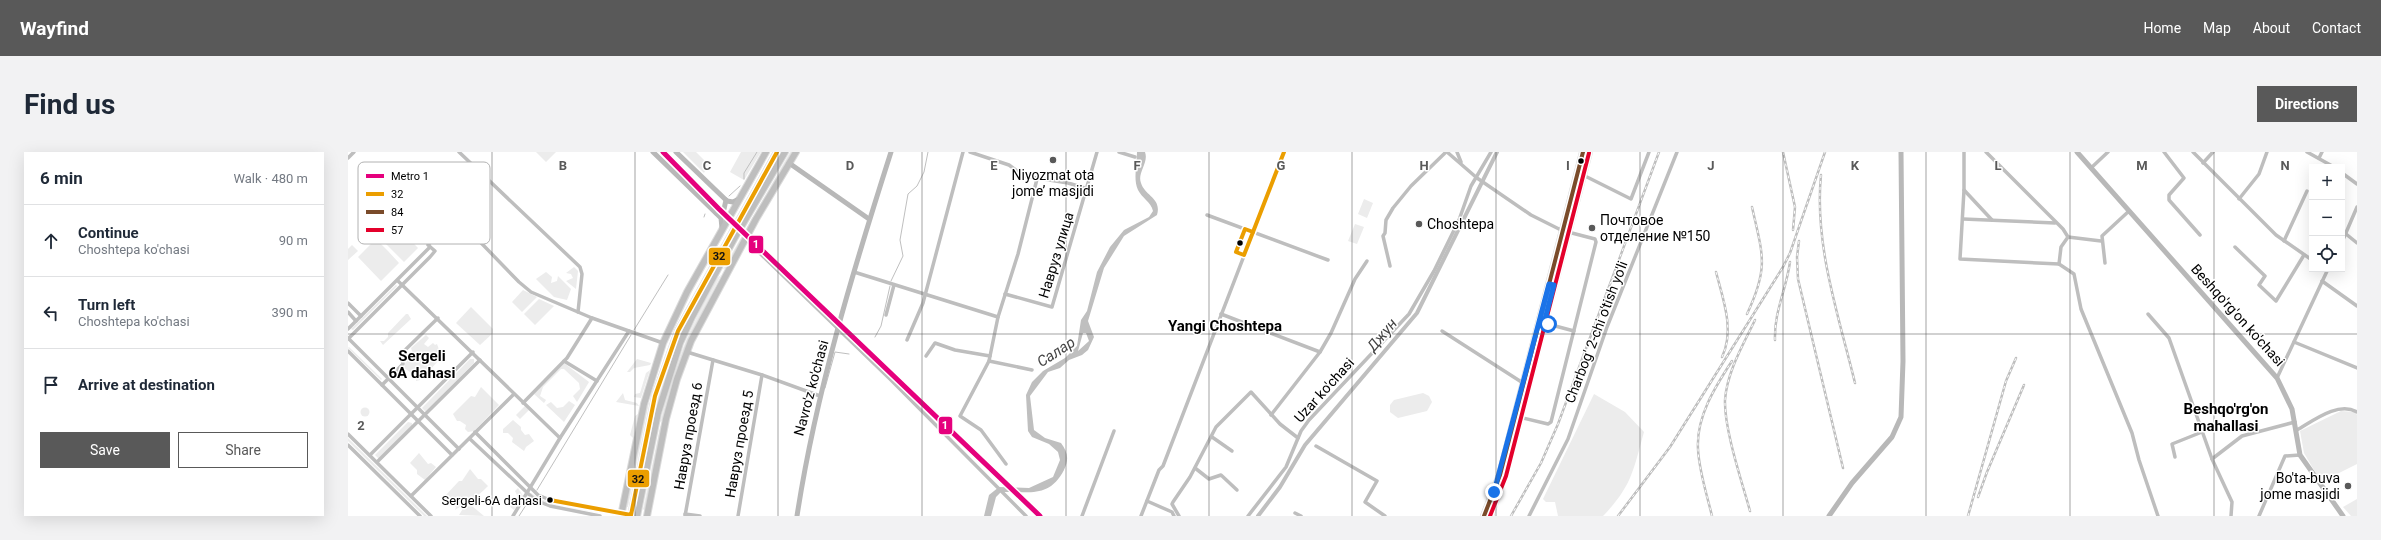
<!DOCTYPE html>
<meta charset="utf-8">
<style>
body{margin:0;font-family:Roboto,sans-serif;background:#f2f2f3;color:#1f2937}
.controls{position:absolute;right:12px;top:12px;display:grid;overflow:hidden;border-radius:0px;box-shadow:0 4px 16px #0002}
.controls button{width:36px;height:36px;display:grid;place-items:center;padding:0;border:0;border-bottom:1px solid #e0e1e3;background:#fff;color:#1f2937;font:20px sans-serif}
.stop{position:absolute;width:12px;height:12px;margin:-9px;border:3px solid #1a73e8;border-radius:50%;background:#fff}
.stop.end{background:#1a73e8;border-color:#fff;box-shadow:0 1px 4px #0008}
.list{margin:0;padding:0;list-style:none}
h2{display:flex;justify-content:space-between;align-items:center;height:52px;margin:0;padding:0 16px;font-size:17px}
h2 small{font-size:13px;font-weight:400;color:#747a83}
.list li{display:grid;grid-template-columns:26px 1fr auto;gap:12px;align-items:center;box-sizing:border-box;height:72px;padding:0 16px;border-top:1px solid #e0e1e3}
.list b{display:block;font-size:15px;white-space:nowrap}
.list p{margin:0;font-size:13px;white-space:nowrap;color:#747a83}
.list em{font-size:13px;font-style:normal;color:#747a83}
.actions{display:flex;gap:8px;padding:12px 16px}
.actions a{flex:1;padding:9px 0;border:1px solid #595959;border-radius:0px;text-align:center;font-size:14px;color:#595959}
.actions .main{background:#595959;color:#fff}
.icon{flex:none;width:22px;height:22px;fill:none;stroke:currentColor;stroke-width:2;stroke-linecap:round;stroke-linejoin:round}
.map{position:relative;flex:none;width:2009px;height:364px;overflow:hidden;border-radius:0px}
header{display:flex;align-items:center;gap:24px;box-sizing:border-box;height:56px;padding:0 20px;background:#595959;color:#fff}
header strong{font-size:19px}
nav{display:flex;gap:22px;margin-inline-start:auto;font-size:14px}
.intro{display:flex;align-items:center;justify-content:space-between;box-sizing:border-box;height:96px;padding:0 24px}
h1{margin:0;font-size:28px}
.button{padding:10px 18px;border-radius:0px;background:#595959;color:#fff;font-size:14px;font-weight:700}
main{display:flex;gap:24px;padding:0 24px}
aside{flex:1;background:#fff;border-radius:0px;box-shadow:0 4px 16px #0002}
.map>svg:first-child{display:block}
.green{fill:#ececec}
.water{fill:#bfbfbf;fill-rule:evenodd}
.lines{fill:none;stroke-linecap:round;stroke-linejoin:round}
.stream{stroke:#bfbfbf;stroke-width:1}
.canal{stroke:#bfbfbf;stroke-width:4}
.primary-casing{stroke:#dbdbdb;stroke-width:8}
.highway-casing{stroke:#dbdbdb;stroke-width:8}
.street{stroke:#bebebe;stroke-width:3.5}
.secondary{stroke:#b8b8b8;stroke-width:5}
.primary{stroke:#bebebe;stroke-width:5.5}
.highway{stroke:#bebebe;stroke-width:6}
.rail-casing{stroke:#bebebe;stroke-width:2.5}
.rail{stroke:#fff;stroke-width:1;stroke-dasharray:3;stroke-linecap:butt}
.bus-1-casing{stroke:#fff;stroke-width:7}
.bus-2-casing{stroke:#fff;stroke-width:7}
.bus-3-casing{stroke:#fff;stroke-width:7}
.bus-1{stroke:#eb9e00;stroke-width:4}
.bus-2{stroke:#7a4b2a;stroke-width:4}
.bus-3{stroke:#e4002b;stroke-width:4}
.metro-1-casing{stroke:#fff;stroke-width:8}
.metro-1{stroke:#e5007d;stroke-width:5}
.route{stroke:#1a73e8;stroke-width:5}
.grid{fill:none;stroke:#595959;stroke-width:1;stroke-opacity:0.55}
.poi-dot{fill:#595959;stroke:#fff;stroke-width:1.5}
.bus-dot{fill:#000;stroke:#fff;stroke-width:1.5}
.labels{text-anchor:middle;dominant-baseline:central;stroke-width:3;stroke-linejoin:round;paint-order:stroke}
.bus-label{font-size:13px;fill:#000;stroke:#fff;text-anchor:end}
.poi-label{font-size:14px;fill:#000;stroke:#fff;text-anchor:start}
.street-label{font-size:14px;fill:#000;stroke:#fff}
.neighbourhood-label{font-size:15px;font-weight:bold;fill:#000;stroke:#fff}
.water-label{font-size:15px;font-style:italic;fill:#444;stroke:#fff}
.key{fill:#fff;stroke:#b2b2b2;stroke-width:1}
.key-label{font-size:11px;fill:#000}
.grid-label{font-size:13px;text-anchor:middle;font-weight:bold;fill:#595959;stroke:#fff;stroke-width:3;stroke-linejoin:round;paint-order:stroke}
.line-badge{stroke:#fff;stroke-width:1.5}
.badge-label{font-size:11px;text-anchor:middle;font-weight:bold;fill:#fff}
.pale-badge-label{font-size:11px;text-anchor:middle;font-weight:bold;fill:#111}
</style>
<header>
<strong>Wayfind</strong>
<nav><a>Home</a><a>Map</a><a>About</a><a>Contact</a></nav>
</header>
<div class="intro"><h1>Find us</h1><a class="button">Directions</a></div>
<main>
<aside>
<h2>6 min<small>Walk · 480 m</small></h2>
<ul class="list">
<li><svg class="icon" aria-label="ahead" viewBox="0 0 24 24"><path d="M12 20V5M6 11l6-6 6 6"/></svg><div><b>Continue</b><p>Choshtepa ko'chasi</p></div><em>90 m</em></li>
<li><svg class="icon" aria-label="left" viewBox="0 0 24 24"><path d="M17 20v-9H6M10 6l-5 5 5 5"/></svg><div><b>Turn left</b><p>Choshtepa ko'chasi</p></div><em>390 m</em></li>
<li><svg class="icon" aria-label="arrive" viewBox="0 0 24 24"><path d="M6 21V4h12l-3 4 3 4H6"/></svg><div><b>Arrive at destination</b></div></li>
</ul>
<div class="actions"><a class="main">Save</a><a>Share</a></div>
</aside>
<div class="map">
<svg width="2009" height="364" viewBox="0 0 2009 364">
<rect width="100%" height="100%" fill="#fff"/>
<g class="green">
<path d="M188,0H208L198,10Z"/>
<path d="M335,0H348L360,12L356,21Z"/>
<path d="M393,0H413L396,28L382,20Z"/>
<path d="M442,0H445L379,116L375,117Z"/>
<path d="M417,10L346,136L325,179L322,182L337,149L413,12Z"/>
<path d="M1016,47L1025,51L1019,66L1010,62Z"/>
<path d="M43,68L70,96L56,110L28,82Z"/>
<path d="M1007,72L1016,75L1009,92L1000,89Z"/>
<path d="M28,87L40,99L27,112L40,99L51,111L33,129L10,105Z"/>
<path d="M4,93L10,99L0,108V97Z"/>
<path d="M226,115L230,119L228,137L218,129L225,126L223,122L218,121Z"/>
<path d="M198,120L204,125L203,131L209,129L210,124L223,137L219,148L206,145L188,127Z"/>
<path d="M373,123L338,193L325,230L316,267L312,270C322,225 338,183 360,143C364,137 367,127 373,123Z"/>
<path d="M48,133L49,134L5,178L3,177Z"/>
<path d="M175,138L189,145L174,160L164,150Z"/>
<path d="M191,147L206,154L187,173L176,162Z"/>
<path d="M123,155L145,177V181L132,193L108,171Z"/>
<path d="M58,162H60L63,167L35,193L32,189H36L40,185V181Z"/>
<path d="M78,183L81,186L76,192L80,195L85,191L87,193L89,192L93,203L89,207V210L80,220L77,219L72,224V228L68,229V224L56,216L58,208L55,204L57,202L61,206L65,202L63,196Z"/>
<path d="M1,195L34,227L33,228L0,196Z"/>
<path d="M122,207H126V211L78,260L74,256Z"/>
<path d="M289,207L303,211L302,213L286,216L282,220H279Z"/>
<path d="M216,211L241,230L229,250L225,244L232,237L231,231L216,217H213L195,235L192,244L198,248L196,251L186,242Z"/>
<path d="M302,218L293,246L286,245L287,242L292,241L298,221Z"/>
<path d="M133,235L151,253L126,279L120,280L117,277L118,273L112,269H109L105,262L123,244L127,245Z"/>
<path d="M275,241L277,248L289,251L291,254L268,250Z"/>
<path d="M1075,241L1081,244L1084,250L1079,259L1050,266L1042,260V253L1046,248Z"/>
<path d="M1246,242L1277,260L1296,280C1285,319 1284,334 1255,364H1210L1207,350H1198L1195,347Z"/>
<path d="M221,249L227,253L216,270L198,253L203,250L209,256L215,255Z"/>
<path d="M301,251L280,355H278L298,252Z"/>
<path d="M177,254L181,258L172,267L168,263Z"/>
<circle cx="17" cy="260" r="4.5"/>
<path d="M1993,259L2007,260L2009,263V312L1973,330L1956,301L1952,279Z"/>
<path d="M290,262L285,286L282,283L287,264Z"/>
<path d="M165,268L173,275V278L177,283L181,282L186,289L178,295L176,299L164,290L165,286L160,281H155V277Z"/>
<path d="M60,270L64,271V274L31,307L27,303Z"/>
<path d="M314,273L298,358L297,359L295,357L312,275Z"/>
<path d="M0,286L79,364H76L0,289Z"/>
<path d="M71,301L80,312L83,311L88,315L77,328L69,322V318L62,311Z"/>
<path d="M122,317L130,327H133L140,334C129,346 120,349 107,358L108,355L99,346L100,345L98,343L111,329H114Z"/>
<path d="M170,336L175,344L166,358L161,354L170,345L167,339Z"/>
<path d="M183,341C203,356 245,359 269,364L208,353L194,350L182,343Z"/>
<path d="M2009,347V364H2003L1995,355Z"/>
<path d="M124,354L136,364L111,363L116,355Z"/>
</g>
<path class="water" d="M789,0H797C801,11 789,21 793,31C797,44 814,46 809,63L776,84L756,116L740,169L746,185L740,198L734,203L721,208L712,216L700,220L682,244L686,278L697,286L713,291C720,300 721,308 716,318C701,347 680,339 653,340L648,345L643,364H636L641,343L651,335L681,336L705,325L712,308L710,300L701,292L684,285L680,279L678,243L684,230L695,219L717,206L729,194L733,168L739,159L749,120L762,95L776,78L801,65L805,59C803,50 794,46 790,38C785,28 789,12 789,0ZM735,181H738L741,189L730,199Z"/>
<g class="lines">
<g class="stream">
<path d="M396,27V21L409,0"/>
<path d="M381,44L392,34"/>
<path d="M356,65L357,62"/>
<path d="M543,129L555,104L552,88L560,42L569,34L576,20L580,0"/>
<path d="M286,178L320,123"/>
<path d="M527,185L533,174L542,134"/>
<path d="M477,236L487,200L501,202"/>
<path d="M189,338L283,183"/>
<path d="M171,364L180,350"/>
</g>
<path class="canal" d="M910,364L932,335L957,293L1069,161L1149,0"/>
<g class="primary-casing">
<g id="primary">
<path d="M1136,364L1152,323L1235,0"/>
<path d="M1142,364L1157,323L1241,0"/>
</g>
</g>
<g class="highway-casing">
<g id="highway">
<path d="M273,364L296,252L315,191L339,140L418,0"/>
<path d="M283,364L307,244L330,179L429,0"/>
<path d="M289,364L310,261L332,191L344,165L386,87L437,0"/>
<path d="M299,364L318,267L329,227L343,189L408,67L448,0"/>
</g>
</g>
<g class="street">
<path d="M111,0L232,115L234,122L230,160"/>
<path d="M622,0L661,13L676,24L720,31L740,37"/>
<path d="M771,0L787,5"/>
<path d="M1099,0L1129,26L1183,63L1215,79"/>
<path d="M1109,0L1113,10"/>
<path d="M1616,0V38L1612,107L1711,112L1726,122L1733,157L1784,281L1791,308L1810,364"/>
<path d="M1638,0L1715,77L1720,85"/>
<path d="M1816,0L1836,26L1821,43V48L1852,83"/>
<path d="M1845,0L1928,83L1964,108"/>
<path d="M1959,0L1986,15"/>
<path d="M0,6L6,0"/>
<path d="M1971,6L1974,0"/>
<path d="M1855,11L1865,0"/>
<path d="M1743,16L1760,0"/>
<path d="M1994,21L2009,32"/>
<path d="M1235,23L1283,47L1301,0"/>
<path d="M1616,38L1644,68"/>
<path d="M1891,47L1911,22L1919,0"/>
<path d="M106,63L171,130L183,140L244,166L315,191"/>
<path d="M859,63L980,108"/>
<path d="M1615,67L1707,71"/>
<path d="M1998,82L2009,91"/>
<path d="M1720,85L1753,89"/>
<path d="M397,87L543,228L678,364"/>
<path d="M1936,89L1959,39"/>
<path d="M1994,90L2009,55"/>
<path d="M1887,95L1917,124L1911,133L1928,149L1956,103"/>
<path d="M1757,111L1754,84L1781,59"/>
<path d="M1711,112L1713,95L1720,85"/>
<path d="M1042,114L1035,84L1037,81L1038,68L1045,56L1063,34L1098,0"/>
<path d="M506,120L650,165"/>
<path d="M50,129L212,286"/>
<path d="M1974,129L2009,154"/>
<path d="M657,142L704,155L749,0"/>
<path d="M0,151L13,164"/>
<path d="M0,160L8,169"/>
<path d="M873,162L972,200L923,263"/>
<path d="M1800,162L1821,186L1864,307L1884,350L1883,364"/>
<path d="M538,163L546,133"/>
<path d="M1196,171L1226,179"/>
<path d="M0,177L82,95"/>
<path d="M1094,179L1175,231"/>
<path d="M0,186L111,297"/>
<path d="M0,187L82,105L87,99L80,93L138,26"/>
<path d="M559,188L575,151L615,0"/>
<path d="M1946,190L2009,216"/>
<path d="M0,199L104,303"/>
<path d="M339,200L414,223L472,244"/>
<path d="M972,200L983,181L1007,127L1019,109"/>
<path d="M578,204L587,191L607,198L642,204"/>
<path d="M216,209L249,229"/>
<path d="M641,209L684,218"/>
<path d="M1929,226L1980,117"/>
<path d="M34,233L55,212L54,201L90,166"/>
<path d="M175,251L219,206L244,166"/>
<path d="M1171,265L1200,272L1203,270L1248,90L1247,87L1220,80"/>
<path d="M1949,278C1965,269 1990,249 2009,260"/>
<path d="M127,280L190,343L202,348L274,361"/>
<path d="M0,282L83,364"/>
<path d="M864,285L884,299"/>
<path d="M122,287L187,348L202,354L252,364"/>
<path d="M0,293L72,364"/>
<path d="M968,294L1029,329L1017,350L1037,364"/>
<path d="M22,303L125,200"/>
<path d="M1827,305L1824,292L1854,280"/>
<path d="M1864,307L1894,284L1947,270"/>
<path d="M29,310L132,208"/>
<path d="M658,312L633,278L612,264L641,209L650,165L670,102L689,27"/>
<path d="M847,316L861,327L873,323L889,338"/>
<path d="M63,344L166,242"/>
<path d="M799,349L824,360L826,364"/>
<path d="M947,361L953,364"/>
<path d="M337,362L352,364"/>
<path d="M165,364L212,286L281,179"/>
<path d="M337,364L365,208"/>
<path d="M390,364L414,223"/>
<path d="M734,364L766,279"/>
<path d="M793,364L811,318L815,314L936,0"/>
<path d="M831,364L824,352L825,350L842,325L868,275L903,240L932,272L950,286"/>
<path d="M900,364L938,315L953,279L961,268L1061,162L1086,119L1111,68L1123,34L1143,0"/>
<path d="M1181,364L1220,287L1259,175L1329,0"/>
<path d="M1911,364L1937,304L1952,303"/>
</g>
<g class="secondary">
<path d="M305,0L373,66L374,76"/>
<path d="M328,0L379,49L385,50L391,47"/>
<path d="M1729,0L1929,226L1944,257L1952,303L1995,364"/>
<path d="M441,11L521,67"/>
<path d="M368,61L376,57L378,48"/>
<path d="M449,364C468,240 505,119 543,0"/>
<path d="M1481,364L1504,331L1544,285L1553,265L1555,209L1553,0"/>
</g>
<use href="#primary" class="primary"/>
<use href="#highway" class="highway"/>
<g class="rail-casing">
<g id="rail">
<path d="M1435,0L1447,55L1445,78"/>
<path d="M1473,23C1466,93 1491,165 1507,231"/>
<path d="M1451,89L1449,105L1450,127L1495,316"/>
<path d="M1368,120C1375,147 1387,178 1374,205"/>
<path d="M1399,162C1421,115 1415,104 1404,55"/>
<path d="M1427,188C1426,159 1438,139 1442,110"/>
<path d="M1630,345L1639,320L1676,233"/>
<path d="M1402,359C1394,330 1376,277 1377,248C1379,220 1395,193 1407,168"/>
<path d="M1163,364L1193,311L1210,272L1311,0"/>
<path d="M1270,364L1322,295L1435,115L1442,101L1477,0"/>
<path d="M1364,364C1359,343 1351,319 1350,297C1348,265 1367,235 1384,209"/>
<path d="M1620,364L1658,229L1668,206"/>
</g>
</g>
<use href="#rail" class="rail"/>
<g class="bus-1-casing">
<g id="bus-1">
<path d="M897,77L905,80L896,103L888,100Z"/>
<path d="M905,80L936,0"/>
<path d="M202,348L283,363L307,244L330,179L429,0"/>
</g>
</g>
<g class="bus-2-casing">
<path id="bus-2" d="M1136,364L1152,323L1235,0"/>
</g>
<g class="bus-3-casing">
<path id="bus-3" d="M1142,364L1158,324L1241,1"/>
</g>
<use href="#bus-1" class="bus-1"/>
<use href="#bus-2" class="bus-2"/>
<use href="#bus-3" class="bus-3"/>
<g class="metro-1-casing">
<path id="metro-1" d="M315,0L371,57L692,364"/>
</g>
<use href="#metro-1" class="metro-1"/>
</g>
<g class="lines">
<path class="route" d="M1146,340L1201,132L1206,133L1196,171L1200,172"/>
</g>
<path class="grid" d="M144,0V364M287,0V364M430,0V364M574,0V364M718,0V364M861,0V364M1004,0V364M1148,0V364M1292,0V364M1435,0V364M1578,0V364M1722,0V364M1866,0V364M0,182H2009"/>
<g class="poi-dot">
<circle cx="705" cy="8" r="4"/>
<circle cx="1071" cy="72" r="4"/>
<circle cx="1244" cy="76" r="4"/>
<circle cx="2000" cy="334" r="4"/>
</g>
<g class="bus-dot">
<circle cx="1233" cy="9" r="3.5"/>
<circle cx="892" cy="91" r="3.5"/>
<circle cx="202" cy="348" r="3.5"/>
</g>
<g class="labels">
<g class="bus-label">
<text x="194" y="348">Sergeli-6А dahasi</text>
</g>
<g class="poi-label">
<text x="705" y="23" text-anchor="middle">Niyozmat ota<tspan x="705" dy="16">jome’ masjidi</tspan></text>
<text x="1252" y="68">Почтовое<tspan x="1252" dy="16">отделение №150</tspan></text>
<text x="1079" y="72">Choshtepa</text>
<text x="1992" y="326" text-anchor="end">Bo'ta-buva<tspan x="1992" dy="16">jome masjidi</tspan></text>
</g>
<g class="street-label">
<text transform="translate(708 103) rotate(-73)">Навруз улица</text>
<text transform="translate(1890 163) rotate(48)">Beshqo'rg'on ko'chasi</text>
<text transform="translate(1248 180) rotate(-69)">Charbog' 2-chi o'tish yo'li</text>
<text transform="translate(463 236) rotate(-75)">Navro'z ko'chasi</text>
<text transform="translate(976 238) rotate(-48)">Uzar ko'chasi</text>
<text transform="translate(340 284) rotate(-80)">Навруз проезд 6</text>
<text transform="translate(391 292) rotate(-80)">Навруз проезд 5</text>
</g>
<g class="neighbourhood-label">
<text x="877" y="174">Yangi Choshtepa</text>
<text x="74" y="204">Sergeli<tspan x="74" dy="17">6A dahasi</tspan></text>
<text x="1878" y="257">Beshqo'rg'on<tspan x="1878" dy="17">mahallasi</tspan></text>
</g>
<g class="water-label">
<text transform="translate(1034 183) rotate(-50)">Джун</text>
<text transform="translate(708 200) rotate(-33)">Салар</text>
</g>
</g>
<rect x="10" y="10" width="132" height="82" rx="6" class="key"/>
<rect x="18" y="22" width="18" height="4" fill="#e5007d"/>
<rect x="18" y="40" width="18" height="4" fill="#eb9e00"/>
<rect x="18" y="58" width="18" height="4" fill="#7a4b2a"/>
<rect x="18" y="76" width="18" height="4" fill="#e4002b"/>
<g class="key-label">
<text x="43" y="28">Metro 1</text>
<text x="43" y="46">32</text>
<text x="43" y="64">84</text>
<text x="43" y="82">57</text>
</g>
<g class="grid-label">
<text x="215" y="18">B</text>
<text x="359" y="18">C</text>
<text x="502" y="18">D</text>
<text x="646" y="18">E</text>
<text x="789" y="18">F</text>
<text x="933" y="18">G</text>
<text x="1076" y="18">H</text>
<text x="1220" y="18">I</text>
<text x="1363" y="18">J</text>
<text x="1507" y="18">K</text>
<text x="1650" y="18">L</text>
<text x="1794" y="18">M</text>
<text x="1937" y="18">N</text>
<text x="13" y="278">2</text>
</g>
<g class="line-badge">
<rect x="400" y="83" width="16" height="19" rx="4" fill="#e5007d"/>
<rect x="360" y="95" width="23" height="19" rx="4" fill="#eb9e00"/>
<rect x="590" y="264" width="15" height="19" rx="4" fill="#e5007d"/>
<rect x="279" y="317" width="23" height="19" rx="4" fill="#eb9e00"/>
</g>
<g class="badge-label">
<text x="408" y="96">1</text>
<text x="597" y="277">1</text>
</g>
<g class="pale-badge-label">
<text x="371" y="108">32</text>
<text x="290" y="331">32</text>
</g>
</svg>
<div class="controls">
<button>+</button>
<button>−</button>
<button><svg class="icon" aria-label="locate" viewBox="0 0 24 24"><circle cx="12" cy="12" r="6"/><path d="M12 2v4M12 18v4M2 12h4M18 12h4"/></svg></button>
</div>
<div class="stop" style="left:1200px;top:172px"></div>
<div class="stop end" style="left:1146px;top:340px"></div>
</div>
</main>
